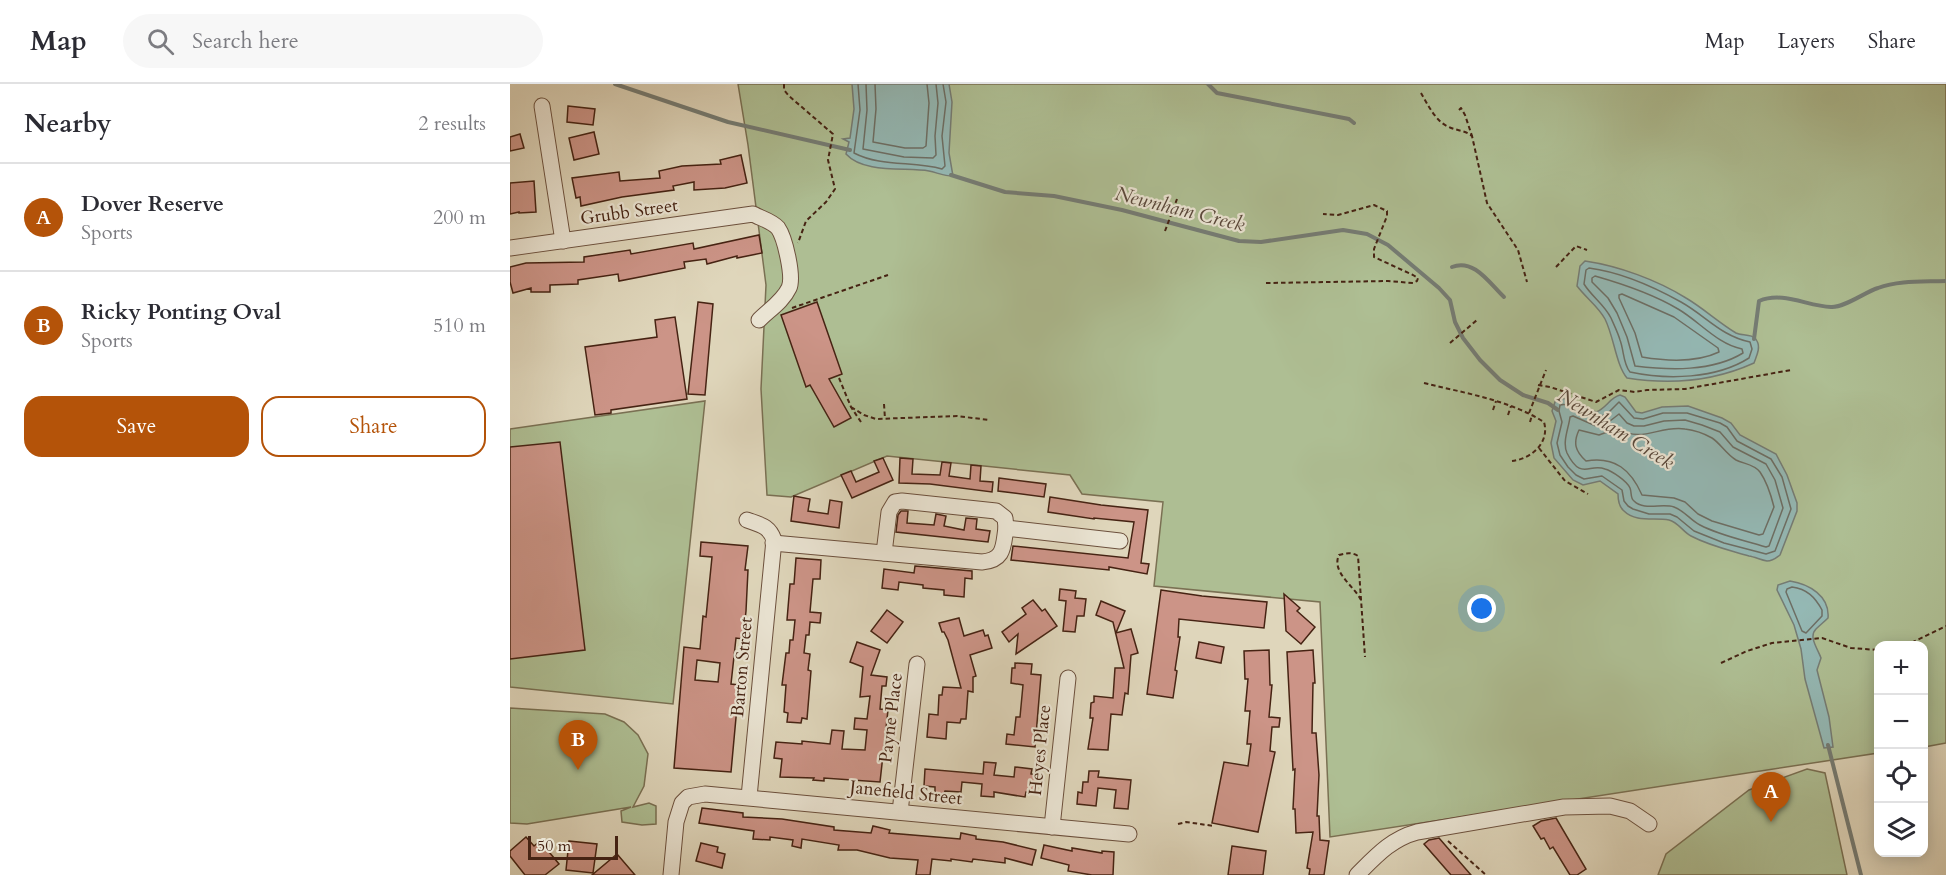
<!DOCTYPE html>
<meta charset="utf-8">
<style>
body{margin:0;font-family:Cardo,serif;background:#f7f7f7;color:#2b2b33}
.controls{position:absolute;right:18px;bottom:18px;display:grid;overflow:hidden;border-radius:12px;box-shadow:0 3px 15px #0003}
.controls button{width:54px;height:54px;display:grid;place-items:center;padding:0;border:0;border-bottom:2px solid #e1e1e2;background:#fff;color:#2b2b33;font:30px sans-serif}
.scale{position:absolute;left:18px;bottom:15px;width:90px;box-sizing:border-box;padding-left:6px;border:3px solid #462313;border-top:0;font-size:16px;line-height:21px;white-space:nowrap;color:#462313;-webkit-text-stroke:4px #eae4d3;paint-order:stroke}
.you{position:absolute;left:972px;top:525px;width:21px;height:21px;margin:-15px;border:4px solid #fff;border-radius:50%;background:#1a73e8;box-shadow:0 0 0 9px #1a73e833}
.badge{display:grid;place-items:center;width:39px;height:39px;border-radius:50%;background:#b45309;color:#fff;font-size:20px;font-weight:700}
.pin{position:absolute;translate:-50% -50px;filter:drop-shadow(0 2px 3px #0008)}
.pin::after{content:'';position:absolute;top:32px;width:21px;height:18px;background:inherit;clip-path:polygon(0 0,100% 0,50% 100%)}
.list{margin:0;padding:0;list-style:none}
h2{display:flex;justify-content:space-between;align-items:center;height:78px;margin:0;padding:0 24px;font-size:26px}
h2 small{font-size:20px;font-weight:400;color:#7c7c81}
.list li{display:grid;grid-template-columns:39px 1fr auto;gap:18px;align-items:center;box-sizing:border-box;height:108px;padding:0 24px;border-top:2px solid #e1e1e2}
.list b{display:block;font-size:22px;white-space:nowrap}
.list p{margin:0;font-size:20px;white-space:nowrap;color:#7c7c81}
.list em{font-size:20px;font-style:normal;color:#7c7c81}
.actions{display:flex;gap:12px;padding:18px 24px}
.actions a{flex:1;padding:14px 0;border:2px solid #b45309;border-radius:18px;text-align:center;font-size:21px;color:#b45309}
.actions .main{background:#b45309;color:#fff}
.icon{flex:none;width:33px;height:33px;fill:none;stroke:currentColor;stroke-width:2;stroke-linecap:round;stroke-linejoin:round}
.map{position:relative;flex:none;width:1436px;height:791px;overflow:hidden}
header{display:flex;align-items:center;gap:36px;box-sizing:border-box;height:84px;padding:0 30px;background:#fff;border-bottom:2px solid #e1e1e2}
header strong{font-size:28px}
nav{display:flex;gap:33px;margin-inline-start:auto;font-size:21px}
.search{width:420px;height:54px;background:#f7f7f7;display:flex;align-items:center;gap:15px;box-sizing:border-box;padding:0 21px;border-radius:33px;color:#7c7c81;font-size:22px}
main{display:flex}
aside{flex:1;background:#fff}
.map>svg:first-child{display:block}
.green{fill:#aebe93;stroke:#7a7053;stroke-width:1.5}
.water{fill:#94b8b4;stroke:#757c74;stroke-width:1.5}
.lines{fill:none;stroke-linecap:round;stroke-linejoin:round}
.shore{stroke:#6d6e64;stroke-width:1.5}
.stream{stroke:#757c74;stroke-width:4}
.building{fill:#cc9487;stroke:#462313;stroke-width:1.5;fill-rule:evenodd}
.minor-casing{stroke:#6c503d;stroke-width:17}
.path{stroke:#462313;stroke-width:2;stroke-dasharray:4.5 3;stroke-linecap:butt}
.minor{stroke:#eae4d3;stroke-width:15}
.labels{text-anchor:middle;dominant-baseline:central;stroke-width:4.5;stroke-linejoin:round;paint-order:stroke}
.street-label{font-size:18px;fill:#462313;stroke:#eae4d3}
.water-label{font-size:20px;font-style:italic;fill:#5a483b;stroke:#eae4d3}
</style>
<header>
<strong>Map</strong>
<div class="search"><svg class="icon" aria-label="search" viewBox="0 0 24 24"><circle cx="10" cy="10" r="6"/><path d="M15 15l6 6"/></svg>Search here</div>
<nav><a>Map</a><a>Layers</a><a>Share</a></nav>
</header>
<main>
<aside>
<h2>Nearby<small>2 results</small></h2>
<ul class="list">
<li><span class="badge">A</span><div><b>Dover Reserve</b><p>Sports</p></div><em>200 m</em></li>
<li><span class="badge">B</span><div><b>Ricky Ponting Oval</b><p>Sports</p></div><em>510 m</em></li>
</ul>
<div class="actions"><a class="main">Save</a><a>Share</a></div>
</aside>
<div class="map">
<svg width="1436" height="791" viewBox="0 0 1436 791">
<rect width="100%" height="100%" fill="#dfd6bb"/>
<filter id="stains"><feTurbulence type="fractalNoise" baseFrequency=".00333" numOctaves="4"/><feColorMatrix values="0 0 0 0 .2 0 0 0 0 .09 0 0 0 0 .02 0 0 0 .5 -.17"/></filter>
<radialGradient id="worn" r=".72"><stop offset=".6" stop-color="#630" stop-opacity="0"/><stop offset="1" stop-color="#630" stop-opacity=".3"/></radialGradient>
<g class="green">
<path d="M228,0H1436V659L1414,663V562H1368V669L820,753L810,518L644,502L653,418L572,410L560,391L377,372L281,413L257,411L251,305L256,201L238,61Z"/>
<path d="M195,317L163,620L0,603V345Z"/>
<path d="M0,624L95,630L114,638L128,651L138,670L134,702L123,723L139,719L146,722V740L132,741L112,738L111,727L121,723L17,740L0,739Z"/>
<path d="M1297,685L1315,689L1337,791H1148L1156,770L1239,706Z"/>
</g>
<g class="water">
<path d="M342,0H439L442,18L439,69L443,92C434,92 428,89 419,87C396,83 354,90 336,70L339,58L333,55L340,54L344,25Z"/>
<path d="M1075,177C1109,182 1147,196 1176,214C1193,224 1208,238 1226,249C1232,252 1243,249 1247,257C1251,264 1246,273 1244,279C1202,298 1161,301 1117,294C1106,281 1104,253 1095,235C1088,222 1076,214 1067,202L1070,182Z"/>
<path d="M1110,311L1115,313L1126,328L1132,329L1152,323L1178,322L1212,334L1221,339L1230,351L1266,370L1277,391L1287,419V427L1270,471C1266,474 1263,477 1257,477C1251,476 1245,473 1239,472C1219,466 1200,462 1181,452C1173,448 1168,438 1159,436C1145,433 1126,439 1114,427C1109,423 1108,416 1108,410L1090,397L1073,401L1063,396L1044,374L1041,359L1046,337L1042,327L1046,315C1062,312 1072,322 1086,328C1097,324 1099,314 1110,311Z"/>
<path d="M1280,497C1299,500 1320,512 1318,534C1314,538 1310,541 1306,545C1298,553 1308,565 1311,574L1307,586L1319,633L1323,663L1314,664L1295,595L1291,565L1284,541L1267,506L1268,501Z"/>
</g>
<g class="lines">
<g class="shore">
<path d="M348,0L350,26L344,69C371,83 403,77 432,85L435,82L432,52L436,18L433,0"/>
<path d="M356,0L357,26L353,65L394,73L423,74L426,71L425,52L428,19L426,0"/>
<path d="M365,0L366,25L363,58L395,64H413L416,62L419,19L417,0"/>
<path d="M1079,184C1110,188 1144,203 1171,218C1196,232 1211,252 1240,258L1242,265L1239,274C1206,295 1157,296 1120,288C1113,280 1114,266 1110,256C1108,249 1104,241 1101,234C1094,220 1082,213 1074,200L1076,186Z"/>
<path d="M1085,192C1113,200 1143,210 1168,225C1189,237 1207,260 1232,265L1233,269C1202,288 1159,286 1125,282L1117,253L1107,229L1098,214L1082,198V194Z"/>
<path d="M1112,210L1164,233L1208,264L1209,268C1186,279 1156,277 1132,273L1125,249L1109,214V211Z"/>
<path d="M1109,318L1124,334L1133,335L1153,329H1177L1210,339L1217,343L1227,357L1261,375L1272,393L1281,425L1265,467L1256,470L1214,459L1184,447L1167,433L1160,430H1139L1123,425L1118,422L1114,417L1112,406L1092,392L1074,395L1066,391L1058,383L1050,371L1047,359L1052,338L1049,327L1050,321C1062,318 1074,331 1086,334L1097,330Z"/>
<path d="M1109,330L1117,339L1124,342H1134L1154,337L1175,336L1192,341L1210,348L1223,363L1256,380L1265,396L1273,424L1259,462L1256,463C1234,456 1211,452 1190,441C1180,436 1175,427 1164,423C1152,419 1134,427 1124,417C1120,414 1122,409 1120,404C1117,397 1102,387 1095,385C1079,379 1071,397 1057,369C1052,358 1059,343 1060,333L1063,332L1086,342L1100,337Z"/>
<path d="M1108,344C1132,360 1149,341 1175,345C1183,346 1195,350 1202,354C1210,359 1216,370 1226,376C1234,380 1244,380 1250,388C1257,398 1261,411 1264,423L1253,450L1249,451L1202,437L1188,430L1175,418L1164,414L1132,411C1121,386 1105,372 1076,377C1065,367 1063,359 1069,346L1089,351Z"/>
<path d="M1282,503C1297,505 1305,513 1312,526V532L1296,549L1292,547L1276,508L1277,505Z"/>
</g>
<g class="stream">
<path d="M105,0L218,38L340,66"/>
<path d="M698,0L707,9L839,35L844,39"/>
<path d="M441,91L495,108L544,112L612,126L729,157L751,158L833,146L857,150L878,161L929,204L940,216L945,238L953,254L970,276L990,296L1013,311L1038,319L1048,326"/>
<path d="M942,183C964,174 980,200 994,213"/>
<path d="M1244,255L1249,217C1273,207 1297,222 1321,223C1334,224 1355,208 1368,204C1389,196 1414,198 1436,197"/>
<path d="M1318,661L1351,791"/>
</g>
</g>
<g class="building">
<path d="M58,22L85,25L83,41L57,38Z"/>
<path d="M84,48L89,70L64,76L59,54Z"/>
<path d="M10,50L14,64L0,67V53Z"/>
<path d="M231,71L237,99L215,104L184,106V98L163,102L164,106L112,113L71,122L70,113L66,114L62,94L109,88L110,97L150,94L149,87L172,82L211,80L210,76Z"/>
<path d="M24,97L26,128L9,129V128L0,130V99Z"/>
<path d="M249,151L252,169L227,174V172L197,180L196,175L174,178L175,184L135,192L109,197L108,190L68,196V200L40,201V208H21V204L3,209L0,198V183L16,179L74,178V173L120,166L121,170L183,159L184,165Z"/>
<path d="M188,218L203,220L195,311L178,310Z"/>
<path d="M307,218L332,290L319,295L341,334L324,343L300,301L296,303L271,231Z"/>
<path d="M165,233L177,315L101,326V329L85,331L75,263L147,253L145,236Z"/>
<path d="M50,358L75,566L0,575V363Z"/>
<path d="M373,374L383,396L342,414L331,391L341,387L346,398L369,388L364,377Z"/>
<path d="M390,374L403,375L402,390L430,391L432,378L441,379L439,392L460,395L461,381L471,382L470,397L483,398L482,408L420,400L389,399Z"/>
<path d="M489,394L536,400L534,413L488,407Z"/>
<path d="M284,412L300,415L298,427L318,430L320,416L332,418L329,444L281,437Z"/>
<path d="M540,413L591,421L638,426L631,479L639,480L637,490L599,483V486L501,476L503,462L618,474L624,438L584,434V435L538,428Z"/>
<path d="M391,427H398L397,439L424,441L426,430L436,432L434,442L454,446L456,434L467,435L466,445L480,447L478,458L386,448L388,431Z"/>
<path d="M191,458L238,462L235,486H238L236,527L233,555L226,554L221,600L229,601L221,688L164,684L174,563L190,565L193,532L196,533L202,473L190,472ZM187,576L210,579L208,598L185,596Z"/>
<path d="M286,474L311,476L310,495H303L300,528L311,529L310,539L300,538L299,551H296L294,569L300,570L298,586L301,587L297,635L292,634L291,639L277,638L278,629L274,628L276,601H272L276,569H279L280,556H283L285,536H277L280,500H284Z"/>
<path d="M405,482L462,487V495L455,494L454,513L434,511V506L413,504V501L389,498L388,506L372,504L374,485L404,489Z"/>
<path d="M550,505L566,507L565,514L576,515L574,532H567L565,548L553,547L556,517L549,516Z"/>
<path d="M651,506L692,512L757,518L754,544L669,535L668,553H670L665,586L667,587L663,614L637,610Z"/>
<path d="M774,510L790,524L787,527L805,543L791,560L776,547Z"/>
<path d="M523,516L532,527L535,525L547,542L506,570L508,550L499,558L492,548L516,530L512,524Z"/>
<path d="M591,517L615,527L606,549L621,545L628,569L621,571L618,610L615,609L612,631L601,630L598,666L578,665L583,634H580L581,619L584,618V612L603,614L605,584H614L603,538L586,531Z"/>
<path d="M377,526L393,538L377,559L361,547Z"/>
<path d="M449,534L454,552L473,546L475,552L478,551L482,564L460,571L466,592L463,593V608L458,607L456,635H451L450,639L437,638L436,655L417,653L419,630L428,631L429,611H432L433,603L451,604L438,556L434,548H432L429,539Z"/>
<path d="M347,558L370,566L361,591L377,593L376,602H372L370,625L378,626L370,698L314,694V697L303,696L304,694L270,693L272,675L264,674L266,658L292,660V657L320,660L322,646L334,647L332,665L355,666L357,646L344,645L345,634L357,635L360,612L350,613L353,583L340,578Z"/>
<path d="M689,558L714,563L711,579L686,574Z"/>
<path d="M759,566L760,601H762L759,633L770,634L769,643H762L760,667L765,668L748,748L702,739L714,678L738,682L741,660H737L740,627H735L738,595H735L734,567Z"/>
<path d="M803,566L805,599H803L802,649H806L809,691L807,732H809L810,756L819,757L814,791H799L800,785L797,784L803,748L786,749L785,725H783L785,685L783,686L777,568Z"/>
<path d="M505,579L522,580L521,590L531,591L525,663L496,660L497,650L504,651L506,633H510L513,601L501,599L502,584H505Z"/>
<path d="M474,678L486,679L484,691L504,693L505,683L522,685L521,690L527,691L525,709L516,708L515,713L484,708V713L471,712L472,700L452,698L451,708L435,707L434,710L425,709V703L414,702L415,685L473,690Z"/>
<path d="M579,687H589L588,693L621,696L618,725L604,724L606,706L588,704L586,722L567,720L568,708L572,709L573,698H578Z"/>
<path d="M192,724L233,729V733L272,735L324,743V746L361,749L363,742L380,746L379,749L450,755L451,749L466,752V755L493,758L526,766L522,781L495,774V779L463,775L462,778L441,775V777L422,775L420,791H406L408,776L380,774L347,766H328L329,761L292,755L291,764L282,762L283,756L260,753V756L243,755L244,747L189,739Z"/>
<path d="M1046,734L1076,785L1067,791H1060L1043,763L1040,765L1034,754L1031,755L1023,742L1031,737Z"/>
<path d="M16,753L24,762L30,757L49,780L35,791H15L0,772V767Z"/>
<path d="M929,754L961,791H941L914,760L919,756Z"/>
<path d="M59,757L87,760L83,789L56,786Z"/>
<path d="M191,759L208,763L207,768L215,770L212,784L186,777Z"/>
<path d="M534,761L562,767V764L592,769V767L604,768L603,791H582L558,787L559,781L531,774Z"/>
<path d="M722,762L756,767L753,791H718Z"/>
<path d="M107,770L125,791H82Z"/>
</g>
<g class="lines">
<g class="minor-casing">
<g id="minor">
<path d="M32,22L53,157"/>
<path d="M0,164L243,130C250,134 262,137 268,144C275,154 284,193 279,204C273,217 259,226 249,236"/>
<path d="M237,436C251,441 259,442 264,456L239,713"/>
<path d="M263,459L472,478C495,476 493,462 496,444L610,457"/>
<path d="M374,469L379,428L385,418L392,417L486,427L495,434L496,444"/>
<path d="M390,728L407,580"/>
<path d="M542,743L558,594"/>
<path d="M161,791L166,738L172,719L178,713L195,710L619,750"/>
<path d="M847,791C866,772 881,755 907,748L1054,723L1100,722L1120,727L1139,740"/>
</g>
</g>
<g class="path">
<path d="M274,0V6L279,12L323,50L318,76L325,105L316,118L296,137L288,159"/>
<path d="M911,9C918,21 926,38 939,43C947,47 955,46 962,52L977,119L1008,166L1017,198"/>
<path d="M949,26L951,24L955,31L962,52"/>
<path d="M655,147L667,115"/>
<path d="M1046,183L1066,162L1077,166"/>
<path d="M756,199L878,197L903,199L907,197L908,194L903,191L864,173V165L877,132V127L864,121L828,131L813,130"/>
<path d="M282,224L378,191"/>
<path d="M940,259L967,236"/>
<path d="M329,294L341,323L351,338"/>
<path d="M914,299C954,309 999,316 1034,338C1040,359 1021,375 1002,377"/>
<path d="M1028,301L1040,303L1086,318L1109,306L1125,308L1137,306L1175,305L1281,286"/>
<path d="M374,320L375,335"/>
<path d="M341,323L354,331L366,335L447,332L479,336"/>
<path d="M983,326L986,317"/>
<path d="M1019,329L1036,286"/>
<path d="M998,331L1001,322"/>
<path d="M1020,338L1022,331"/>
<path d="M1029,364L1055,397L1078,410"/>
<path d="M851,516C844,502 821,488 829,471C836,469 842,468 848,472L855,573"/>
<path d="M1395,562L1436,542"/>
<path d="M1211,579L1237,567L1262,559L1312,554L1341,564L1368,566"/>
<path d="M668,740L676,738L704,742"/>
<path d="M938,757L976,791"/>
</g>
<use href="#minor" class="minor"/>
</g>
<g class="labels">
<g class="street-label">
<text transform="translate(119 128) rotate(-8)">Grubb Street</text>
<text transform="translate(232 583) rotate(-85)">Barton Street</text>
<text transform="translate(381 634) rotate(-83)">Payne Place</text>
<text transform="translate(530 666) rotate(-84)">Heyes Place</text>
<text transform="translate(396 709) rotate(6)">Janefield Street</text>
</g>
<g class="water-label">
<text transform="translate(670 125) rotate(14)">Newnham Creek</text>
<text transform="translate(1106 345) rotate(32)">Newnham Creek</text>
</g>
</g>
<rect width="100%" height="100%" filter="url(#stains)"/>
<rect width="100%" height="100%" fill="url(#worn)"/>
</svg>
<div class="controls">
<button>+</button>
<button>−</button>
<button><svg class="icon" aria-label="locate" viewBox="0 0 24 24"><circle cx="12" cy="12" r="6"/><path d="M12 2v4M12 18v4M2 12h4M18 12h4"/></svg></button>
<button><svg class="icon" aria-label="layers" viewBox="0 0 24 24"><path d="M12 4l9 5-9 5-9-5zM3 14l9 5 9-5"/></svg></button>
</div>
<div class="scale">50 m</div>
<div class="you"></div>
<div class="pin badge" style="left:1261px;top:738px">A</div>
<div class="pin badge" style="left:68px;top:686px">B</div>
</div>
</main>
